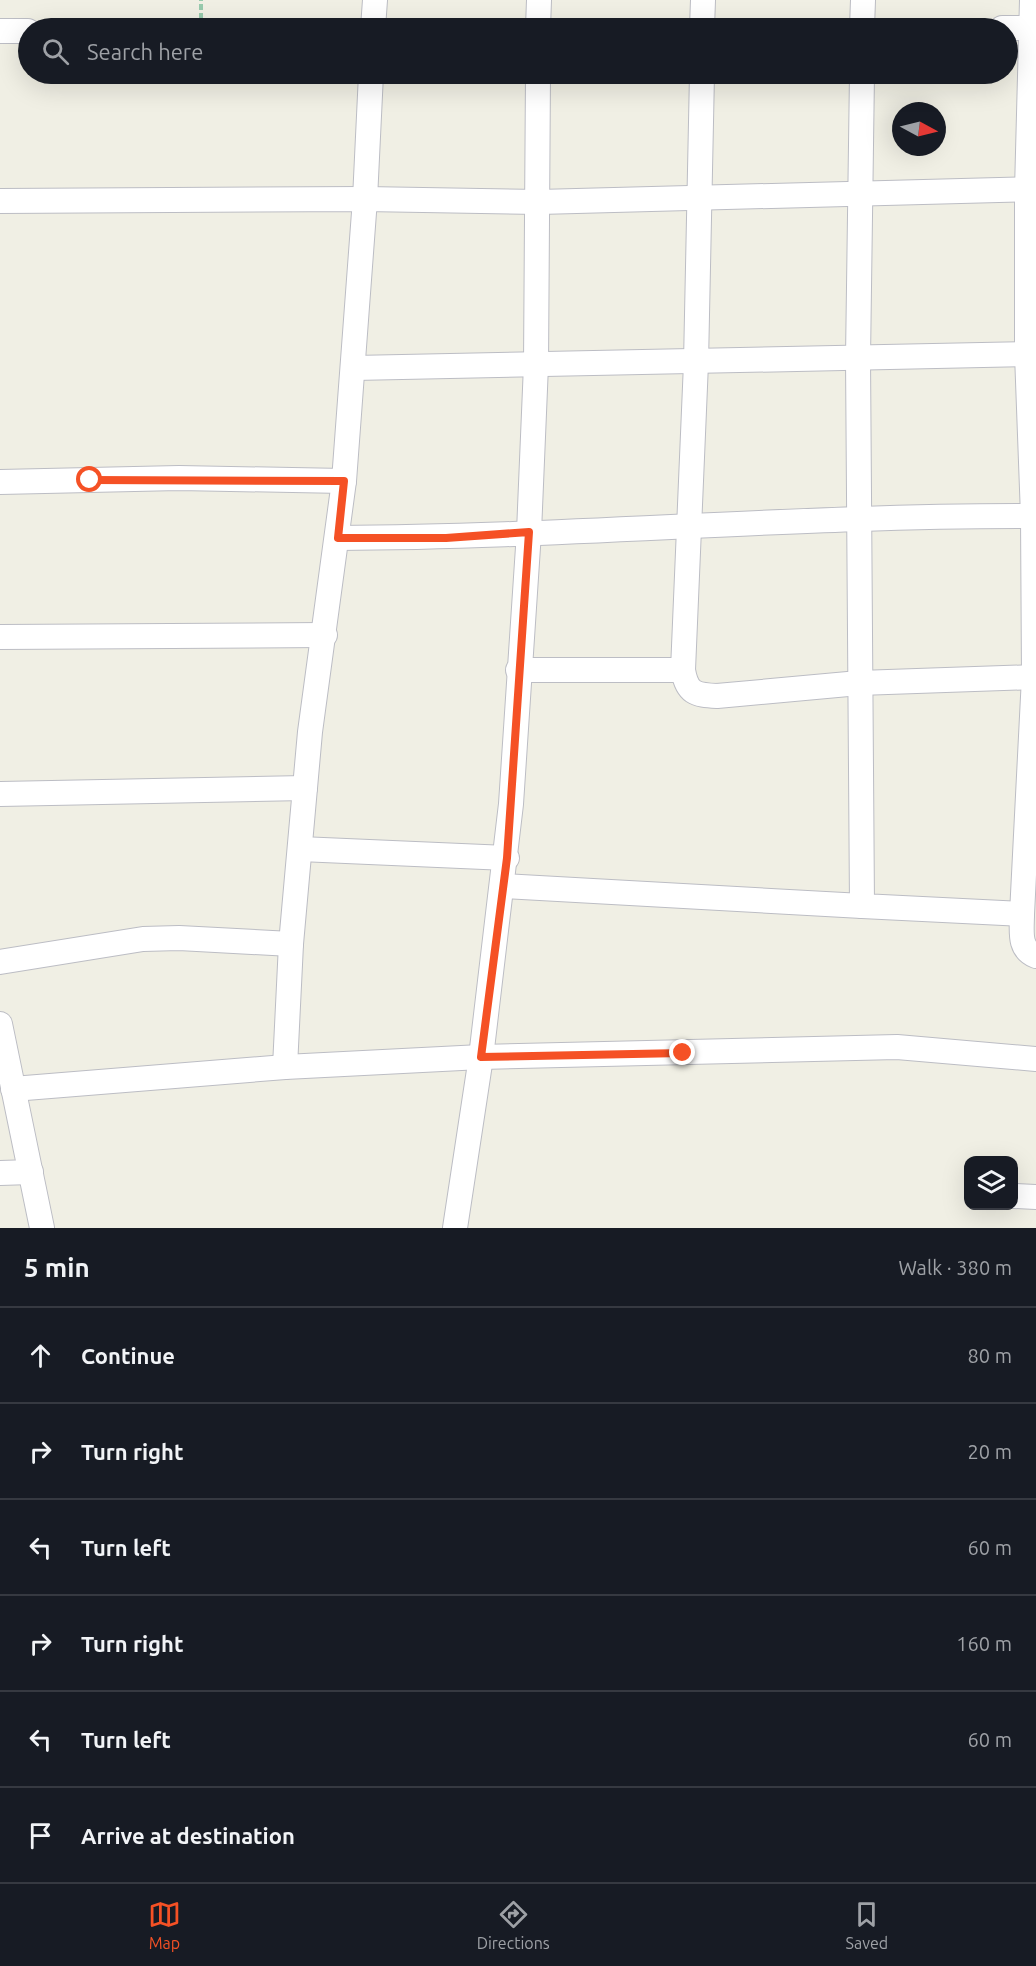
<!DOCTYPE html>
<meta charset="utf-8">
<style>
body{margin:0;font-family:Ubuntu,sans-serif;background:#20242c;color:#f1f3f6}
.controls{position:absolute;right:18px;bottom:18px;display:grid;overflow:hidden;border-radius:12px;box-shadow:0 6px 24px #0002}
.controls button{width:54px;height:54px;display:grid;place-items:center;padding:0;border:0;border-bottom:2px solid #363941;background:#171b24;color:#f1f3f6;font:30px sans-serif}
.compass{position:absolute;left:892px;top:102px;width:54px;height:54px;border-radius:50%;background:#171b24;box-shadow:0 6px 24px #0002;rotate:97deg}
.stop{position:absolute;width:18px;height:18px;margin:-14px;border:4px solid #f55125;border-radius:50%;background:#fff}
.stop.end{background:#f55125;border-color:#fff;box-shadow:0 2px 6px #0008}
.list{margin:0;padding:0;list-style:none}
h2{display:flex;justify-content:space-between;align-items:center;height:78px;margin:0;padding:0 24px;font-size:26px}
h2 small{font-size:20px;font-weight:400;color:#9ea1a6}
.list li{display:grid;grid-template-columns:39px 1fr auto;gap:18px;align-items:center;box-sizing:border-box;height:96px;padding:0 24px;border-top:2px solid #363941}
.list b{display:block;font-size:22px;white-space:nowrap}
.list em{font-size:20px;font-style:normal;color:#9ea1a6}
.icon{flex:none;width:33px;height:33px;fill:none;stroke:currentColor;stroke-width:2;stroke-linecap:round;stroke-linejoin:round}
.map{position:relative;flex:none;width:1036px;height:1228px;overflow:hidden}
.search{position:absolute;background:#171b24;box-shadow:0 6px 24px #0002;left:18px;right:18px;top:18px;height:66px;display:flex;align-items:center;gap:15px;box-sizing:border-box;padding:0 21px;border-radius:33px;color:#9ea1a6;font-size:22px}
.sheet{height:654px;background:#171b24}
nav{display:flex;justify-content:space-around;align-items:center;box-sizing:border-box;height:84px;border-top:2px solid #363941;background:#171b24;font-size:16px;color:#9ea1a6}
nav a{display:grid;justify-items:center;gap:3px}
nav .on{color:#f55125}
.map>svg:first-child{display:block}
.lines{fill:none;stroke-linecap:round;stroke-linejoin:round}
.street-casing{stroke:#bcbdc4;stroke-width:26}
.path{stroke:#97caad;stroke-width:4;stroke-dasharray:6 3;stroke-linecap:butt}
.street{stroke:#fff;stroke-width:24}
.route{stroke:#f55125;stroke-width:8}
</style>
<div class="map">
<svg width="1036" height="1228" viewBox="0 0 1036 1228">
<rect width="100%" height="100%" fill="#f0efe4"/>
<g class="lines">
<g class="street-casing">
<g id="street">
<path d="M1032,0L1027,190V354L1033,516L1034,677L1022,914C1022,931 1018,949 1036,956"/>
<path d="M373,28L375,0"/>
<path d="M538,28L539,0"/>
<path d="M702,28L703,0"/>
<path d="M862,28L863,0"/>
<path d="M1002,28H1036"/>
<path d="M0,31H28"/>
<path d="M702,74L696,363L683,670C687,693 695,695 717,696L859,683L1036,677"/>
<path d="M862,74L858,358L862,906L1022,914"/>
<path d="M0,201L365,199L539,202L1036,189"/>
<path d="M354,368L1036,354"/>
<path d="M0,482L179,478L344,481"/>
<path d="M338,538C571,537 803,515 1036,516"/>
<path d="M0,637L325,635"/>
<path d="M518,670H683"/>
<path d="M0,794L305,788"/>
<path d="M300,849L507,858"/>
<path d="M503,886L862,906"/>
<path d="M0,962L143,939L179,938L291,944"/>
<path d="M0,1024L42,1228"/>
<path d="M285,1067L291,944L310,732L344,481L365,199L371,74"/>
<path d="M13,1089L285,1067L481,1057L897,1047L1036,1059"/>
<path d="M0,1173L31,1172"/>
<path d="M1014,1196L1036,1197"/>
<path d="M455,1228L481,1057L511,804L529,532L536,365L538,74"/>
</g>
</g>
<path class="path" d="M201,28V0"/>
<use href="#street" class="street"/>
</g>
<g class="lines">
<path class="route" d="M90,480L344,481L338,538H446L529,532L507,858L481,1057L683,1053"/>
</g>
</svg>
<div class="controls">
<button><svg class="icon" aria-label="layers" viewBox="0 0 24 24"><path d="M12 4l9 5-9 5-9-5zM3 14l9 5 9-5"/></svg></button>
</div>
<svg class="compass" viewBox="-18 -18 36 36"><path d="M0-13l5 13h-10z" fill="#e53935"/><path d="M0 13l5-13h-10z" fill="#9ea1a6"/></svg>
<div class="stop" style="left:90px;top:480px"></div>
<div class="stop end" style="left:683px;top:1053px"></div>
<div class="search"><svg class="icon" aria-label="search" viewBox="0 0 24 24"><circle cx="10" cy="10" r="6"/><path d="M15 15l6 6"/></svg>Search here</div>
</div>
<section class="sheet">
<h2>5 min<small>Walk · 380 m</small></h2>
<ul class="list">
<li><svg class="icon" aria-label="ahead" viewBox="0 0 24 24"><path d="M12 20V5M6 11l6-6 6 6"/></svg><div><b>Continue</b></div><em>80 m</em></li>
<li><svg class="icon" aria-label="right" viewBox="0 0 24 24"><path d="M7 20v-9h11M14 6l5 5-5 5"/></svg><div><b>Turn right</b></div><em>20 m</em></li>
<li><svg class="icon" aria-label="left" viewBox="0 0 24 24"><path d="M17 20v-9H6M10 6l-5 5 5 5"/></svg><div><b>Turn left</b></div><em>60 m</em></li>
<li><svg class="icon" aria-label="right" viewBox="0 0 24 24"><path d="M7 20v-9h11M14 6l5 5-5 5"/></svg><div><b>Turn right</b></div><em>160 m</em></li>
<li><svg class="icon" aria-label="left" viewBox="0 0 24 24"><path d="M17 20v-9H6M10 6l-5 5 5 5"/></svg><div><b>Turn left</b></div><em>60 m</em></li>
<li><svg class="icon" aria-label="arrive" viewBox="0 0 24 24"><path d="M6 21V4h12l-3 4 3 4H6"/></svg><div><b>Arrive at destination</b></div></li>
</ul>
</section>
<nav>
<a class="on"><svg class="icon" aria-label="map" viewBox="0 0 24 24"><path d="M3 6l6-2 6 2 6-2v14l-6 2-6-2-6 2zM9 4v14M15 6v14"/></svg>Map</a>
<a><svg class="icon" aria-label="directions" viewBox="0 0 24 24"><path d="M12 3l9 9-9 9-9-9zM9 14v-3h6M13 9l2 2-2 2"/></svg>Directions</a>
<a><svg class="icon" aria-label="saved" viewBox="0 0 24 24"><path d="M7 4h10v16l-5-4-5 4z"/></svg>Saved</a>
</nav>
